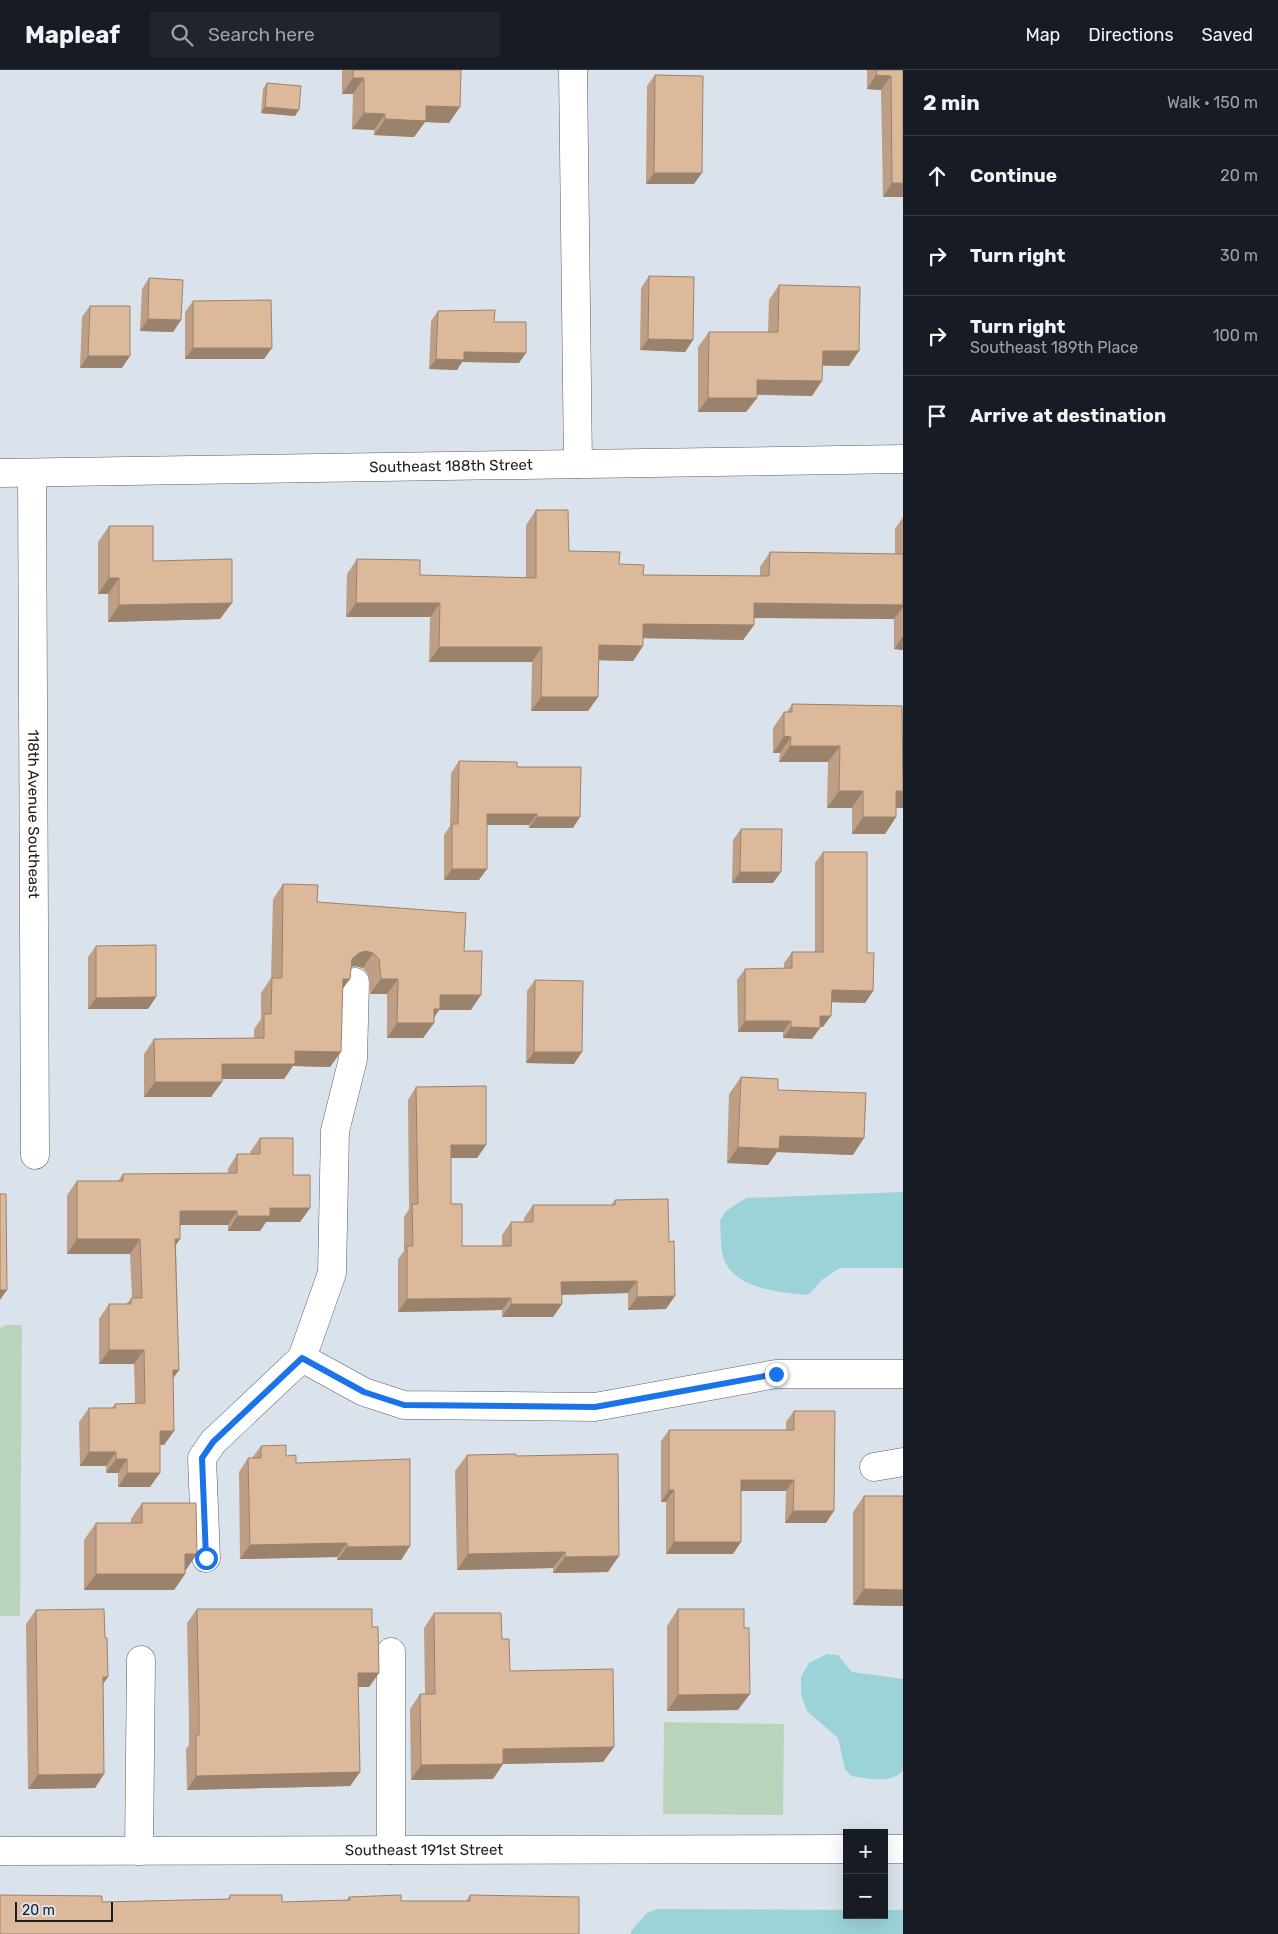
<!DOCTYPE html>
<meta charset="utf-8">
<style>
body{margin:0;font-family:Rubik,sans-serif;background:#20242c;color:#f1f3f6}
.controls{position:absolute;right:15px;bottom:15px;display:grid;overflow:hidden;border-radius:0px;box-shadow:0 5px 20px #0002}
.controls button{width:45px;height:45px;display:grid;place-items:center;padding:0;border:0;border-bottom:1px solid #363941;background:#171b24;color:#f1f3f6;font:25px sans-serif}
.scale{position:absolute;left:15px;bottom:12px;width:98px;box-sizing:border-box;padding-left:5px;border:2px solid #1d2023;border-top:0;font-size:14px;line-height:18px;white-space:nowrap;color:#1d2023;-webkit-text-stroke:4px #dae3eb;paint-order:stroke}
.stop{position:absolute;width:15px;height:15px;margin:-11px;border:4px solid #1a73e8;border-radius:50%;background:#fff}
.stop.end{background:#1a73e8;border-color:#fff;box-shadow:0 1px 5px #0008}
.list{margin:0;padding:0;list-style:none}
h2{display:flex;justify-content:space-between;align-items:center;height:65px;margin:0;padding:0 20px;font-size:21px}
h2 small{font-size:16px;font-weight:400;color:#9ea1a6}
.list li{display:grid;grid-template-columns:32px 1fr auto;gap:15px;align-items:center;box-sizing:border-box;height:80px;padding:0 20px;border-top:1px solid #363941}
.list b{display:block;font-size:19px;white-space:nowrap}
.list p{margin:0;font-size:16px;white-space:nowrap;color:#9ea1a6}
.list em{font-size:16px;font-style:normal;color:#9ea1a6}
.icon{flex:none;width:28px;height:28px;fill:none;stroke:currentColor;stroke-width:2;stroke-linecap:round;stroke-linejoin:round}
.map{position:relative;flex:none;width:903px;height:1864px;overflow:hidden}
header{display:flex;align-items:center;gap:30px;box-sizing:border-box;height:70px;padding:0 25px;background:#171b24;border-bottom:1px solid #363941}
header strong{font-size:24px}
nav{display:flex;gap:28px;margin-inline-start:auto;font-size:18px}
.search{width:350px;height:45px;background:#20242c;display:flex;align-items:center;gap:12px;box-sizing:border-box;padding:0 18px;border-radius:0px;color:#9ea1a6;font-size:19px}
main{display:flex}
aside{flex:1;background:#171b24}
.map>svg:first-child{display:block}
.green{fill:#bad4bc}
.water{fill:#9bd3d9}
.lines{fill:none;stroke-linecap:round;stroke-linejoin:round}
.minor-casing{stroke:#596067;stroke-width:29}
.minor{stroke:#fff;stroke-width:28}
.wall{fill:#be9f85}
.shaded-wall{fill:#9b826c}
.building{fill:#ddb99b;stroke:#9b826c}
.route{stroke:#1a73e8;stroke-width:6}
.labels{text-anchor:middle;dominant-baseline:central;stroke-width:4;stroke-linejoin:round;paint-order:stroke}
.street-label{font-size:15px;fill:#1d2023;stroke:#dae3eb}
</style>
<header>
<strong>Mapleaf</strong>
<div class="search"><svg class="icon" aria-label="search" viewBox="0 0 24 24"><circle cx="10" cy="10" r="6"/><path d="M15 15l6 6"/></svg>Search here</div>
<nav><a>Map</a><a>Directions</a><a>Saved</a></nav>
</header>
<main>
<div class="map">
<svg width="903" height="1864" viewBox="0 0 903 1864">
<rect width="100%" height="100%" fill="#dae3eb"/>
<g class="green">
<path d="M6,1255H22L20,1546H0V1258Z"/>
<path d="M664,1652L784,1654L783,1745L663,1744Z"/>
</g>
<g class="water">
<path d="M903,1122V1198H840L823,1209L808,1225C782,1223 734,1219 724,1189C720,1178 721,1162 720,1150L726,1141L746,1128Z"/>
<path d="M827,1584L838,1585L852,1602L903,1609V1700C892,1715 867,1708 851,1706L845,1699L838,1668L807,1641L801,1624V1607L809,1593Z"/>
<path d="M658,1839L847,1840V1845H884V1840H903V1864H631V1861L647,1843Z"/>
</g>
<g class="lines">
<g class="minor-casing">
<g id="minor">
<path d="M573,0L578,394"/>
<path id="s1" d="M0,403L903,389"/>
<path id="s2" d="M32,403L35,1085"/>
<path d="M302,1288L364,1322L404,1335L595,1337L776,1304H903"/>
<path d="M874,1397L903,1392"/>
<path d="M206,1488L202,1388L213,1372L302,1288L332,1203L335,1061L353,989L355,912"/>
<path d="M391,1582V1780"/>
<path d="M884,1779H903"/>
<path id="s3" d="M0,1781L847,1779"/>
<path d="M139,1781L141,1590"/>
</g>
</g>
<use href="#minor" class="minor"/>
</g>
<g class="wall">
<path d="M342,0H461L449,53L425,52L414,67L374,65V60L352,59L353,24H342Z"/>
<path d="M867,0H903V127H883L881,20L867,19Z"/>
<path d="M655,5L694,114H646L647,16Z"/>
<path d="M267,13L295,46L261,43L263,19Z"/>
<path d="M649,206L693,270L685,282L640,280L641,218Z"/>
<path d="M149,208L181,250L173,262L140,261L142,219Z"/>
<path d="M779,215L849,296H823L812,326L757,325V328L746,342H698V277L709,262H768L769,230Z"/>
<path d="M193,231L264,289H185V242Z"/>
<path d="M90,236L122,298H80L82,247Z"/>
<path d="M438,241L494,252L519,293L462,292L457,300L429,299L431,251Z"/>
<path d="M536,440L569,481L619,494L643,505L760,506V497L770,482L895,484V459L903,447V580L894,579V549L754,548V555L743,570L643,568V576L633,591L599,590L598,627L588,641H531L532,592H429L430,547H346L347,504L357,489L420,505L526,508V455Z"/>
<path d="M109,456L153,491L220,549L108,552V524H98V472Z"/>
<path d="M792,634L902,636L903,738H896V747L885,764H852V738H827L828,692H779L780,683H773V658L784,642H787Z"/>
<path d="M459,691L517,697L573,758H529V755H487L479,810H444V765L450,756L451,703Z"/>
<path d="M741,759L773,813H732L733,770Z"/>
<path d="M823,782L867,883L873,921L865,933L832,932L823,957H820L812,969L783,968V962H738L737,910L745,899L784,898V893L792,882H815V793Z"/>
<path d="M283,814L317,832L464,881L471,940H439L434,948V953L423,968H387V924H370L368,904L363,898L355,896L351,897L343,919L330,997L293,996L284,1009H222L211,1027H144V984L154,969L254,968V959L261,949V923L271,908L273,829Z"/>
<path d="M96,876L156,927L148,939H88V887Z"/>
<path d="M535,910L574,994L526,993L527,921Z"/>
<path d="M741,1007L778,1020L853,1085L777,1082L768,1095L727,1093L729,1024Z"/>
<path d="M416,1017L486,1075L477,1088H451V1134L462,1176H502V1165L511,1152H524V1148L533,1135H611L615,1130L666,1239L628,1240V1223L561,1225L562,1234L553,1247H502V1240L398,1242V1189L404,1181V1147L409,1139L408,1030Z"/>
<path d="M260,1068L293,1105L310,1138L300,1152H266L260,1161H228V1155H180L176,1175L179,1300L173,1308L174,1361L164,1375H160L150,1417H118V1403H106V1396H80L79,1352L89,1338H112L115,1334L135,1333L134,1294H99V1249L109,1234H126L132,1228L130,1184H67V1125L77,1111H118L123,1104L228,1103V1099L237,1084H250V1082Z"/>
<path d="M794,1341L826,1453H785L786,1421H741L733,1484H666V1432H661V1371L669,1360H786V1352Z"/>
<path d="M261,1376L286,1386L410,1476L401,1490H337V1487L240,1489L239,1402L248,1388H252Z"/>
<path d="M467,1385L516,1386L608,1502L553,1503V1498L457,1500L455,1401Z"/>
<path d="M864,1426H903V1536L853,1535V1442Z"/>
<path d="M142,1433L197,1484L185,1501V1504L174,1520H84V1470L96,1453H131V1449Z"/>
<path d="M197,1539L372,1557L379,1603L369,1617H358L360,1702L350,1716L187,1720L186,1679L189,1675V1650L187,1553Z"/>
<path d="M678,1539L738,1640L667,1641V1556Z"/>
<path d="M36,1540L103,1614L104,1704L95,1718L28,1719L26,1554Z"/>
<path d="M434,1543L502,1569L510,1601L614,1677L603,1692L503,1694L493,1709L411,1710L410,1639L420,1624H425L424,1558Z"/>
<path d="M230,1825L282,1832L347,1830L349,1827L401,1831H466L470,1825L579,1864L102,1832L228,1829Z"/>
</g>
<g class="shaded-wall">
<path d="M876,5L891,6L881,20L867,19Z"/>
<path d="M353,8H364L353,24H342Z"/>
<path d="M426,36L460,37L449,53L425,52L414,67L374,65L385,49Z"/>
<path d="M265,37L299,40L295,46L261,43Z"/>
<path d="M364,43L385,44L374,60L352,59Z"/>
<path d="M654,103H702L694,114H646Z"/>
<path d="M892,113H903V127H883Z"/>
<path d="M148,249L181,250L173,262L140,261Z"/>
<path d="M648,269L693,270L685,282L640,280Z"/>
<path d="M193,278H272L264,289H185Z"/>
<path d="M823,281H859L849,296L813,295Z"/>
<path d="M464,282L526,283L519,293L462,292L457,300L429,299L436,289Z"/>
<path d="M88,286H130L122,298H80Z"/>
<path d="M757,310L822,311L812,326L747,324Z"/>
<path d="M708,328H757L746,342H698Z"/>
<path d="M109,508H119L108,524H98Z"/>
<path d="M232,533L220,549L108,552L119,535Z"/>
<path d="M356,533H440L430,547H346Z"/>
<path d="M754,533L903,535V537L894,549L744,548Z"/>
<path d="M643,554L754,555L743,570L633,568Z"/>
<path d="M903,566V580L894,579Z"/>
<path d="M599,575L643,576L633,591L589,590Z"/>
<path d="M439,577H542L532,592H429Z"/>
<path d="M541,627H598L588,641H531Z"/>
<path d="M784,666L791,667L780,683H773Z"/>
<path d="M790,676H840L828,692H779Z"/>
<path d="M839,721H863L852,738H827Z"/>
<path d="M896,721H903V738H884Z"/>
<path d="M487,744H537L529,755H479Z"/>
<path d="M537,747H580L573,758H529Z"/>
<path d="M863,747H896L885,764H852Z"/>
<path d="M452,799H487L479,810H444Z"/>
<path d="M740,802H781L773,813H732Z"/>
<path d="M366,881L373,883L363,898L355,896L348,898L352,889L359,883Z"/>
<path d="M343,909H350L339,924Z"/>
<path d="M381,909H398L387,924H370Z"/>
<path d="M832,920L873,921L865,933L824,932Z"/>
<path d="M440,925H481L471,940H439L430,953H434L423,968H387L397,953Z"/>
<path d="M156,927L148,939H88L96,928Z"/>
<path d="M820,946H831L823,957H812Z"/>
<path d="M745,951H791L783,962H738Z"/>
<path d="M791,957L820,958L812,969L783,968Z"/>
<path d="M295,981L341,982L330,997L293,996L284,1009H211L222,994Z"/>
<path d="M534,982H582L574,994L526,993Z"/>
<path d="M155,1012H222L211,1027H144Z"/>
<path d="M780,1066L864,1068L853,1085L777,1082L768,1095L727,1093L738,1077Z"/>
<path d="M451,1075H486L477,1088H442Z"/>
<path d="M270,1138H310L300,1152H266L260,1161H228L237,1146Z"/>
<path d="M180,1141H237L228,1155H170Z"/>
<path d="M77,1169H140L130,1184H67Z"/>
<path d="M175,1169H180L170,1184Z"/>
<path d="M637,1211L628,1223L553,1225L561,1212Z"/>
<path d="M0,1220H7L0,1230Z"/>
<path d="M675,1226L666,1239L628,1240L637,1227Z"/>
<path d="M511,1228L502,1240L398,1242L407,1229Z"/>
<path d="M511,1234H562L553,1247H502Z"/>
<path d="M109,1280H144L134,1294H99Z"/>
<path d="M173,1300H179L169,1314Z"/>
<path d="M160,1361H174L164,1375H150Z"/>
<path d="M89,1382H116L106,1396H80Z"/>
<path d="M116,1389H127L118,1403H106Z"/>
<path d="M127,1403H160L150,1417H118Z"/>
<path d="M741,1410H794L786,1421H733Z"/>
<path d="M669,1420H674L666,1432H661Z"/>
<path d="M793,1441H834L826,1453H785Z"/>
<path d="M674,1472H741L733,1484H666Z"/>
<path d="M347,1473L337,1487L240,1489L250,1475Z"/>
<path d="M410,1476L401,1490H337L347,1477Z"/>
<path d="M565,1482L553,1498L457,1500L468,1484Z"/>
<path d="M185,1484H197L185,1501H174Z"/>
<path d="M619,1486L608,1502L553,1503L565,1487Z"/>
<path d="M96,1504H185L174,1520H84Z"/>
<path d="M864,1519L903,1520V1536L853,1535Z"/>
<path d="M358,1603H379L369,1617H348Z"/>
<path d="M103,1607H108L98,1621Z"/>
<path d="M750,1624L738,1640L667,1641L678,1625Z"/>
<path d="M614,1677L603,1692L493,1694L503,1679Z"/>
<path d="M503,1694L493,1709L411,1710L421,1695Z"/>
<path d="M360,1702L350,1716L187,1720L196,1706Z"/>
<path d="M104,1704L95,1718L28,1719L38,1705Z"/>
</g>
<g class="building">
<path d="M353,0H461L460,37L426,36V51L385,49V44L364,43V8H353Z"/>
<path d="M877,0H903V113H892L891,6L876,5Z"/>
<path d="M655,5L703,6L702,103H654Z"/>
<path d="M267,13L301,16L299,40L265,37Z"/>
<path d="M649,206L694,207L693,270L648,269Z"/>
<path d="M149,208L183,210L181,250L148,249Z"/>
<path d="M779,215L860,217L859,281H823L822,311L757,310V328H708L709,262H778Z"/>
<path d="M271,230L272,278H193V231Z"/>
<path d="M90,236H130V286H88Z"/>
<path d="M495,240L494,252H526V283L464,282V290L436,289L438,241Z"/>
<path d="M536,440H568L569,481L620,482L619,494L644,495L643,505L769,506L770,482L903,484V535L754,533V555L643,554V576L599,575L598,627H541L542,577H439L440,533H356L357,489L420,490V505L536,508Z"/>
<path d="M109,456H153V491L232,489V533L119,535V508H109Z"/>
<path d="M792,634L902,636L903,721H896V747H863V721H839L840,676H790L791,667L784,666V642H792Z"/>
<path d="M459,691L517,692V697H581L580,747H537V744H487V799H452V754H458Z"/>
<path d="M741,759H782L781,802H740Z"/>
<path d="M823,782H867V883H874L873,921L832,920L831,946H820V958L791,957V951H745V899L792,898V882H823Z"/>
<path d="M283,814L318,815L317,832L466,843L464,881H482L481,925H440V939H434V953H397L398,909H381L379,889L373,883L366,881L359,883L352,889L350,909H343L341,982L295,981V994H222V1012H155L154,969L264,968V944H271L272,908H282Z"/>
<path d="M156,875V927L96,928V876Z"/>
<path d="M535,910L583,911L582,982H534Z"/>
<path d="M741,1007L778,1009V1020L866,1023L864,1068L780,1066L779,1079L738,1077Z"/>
<path d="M486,1016V1075H451V1134H462V1176H511V1152H533V1135H615V1130L668,1129L669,1172L674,1171L675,1226L637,1227V1211L561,1212L562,1234H511V1228L407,1229V1176H413L412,1134H418L416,1017Z"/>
<path d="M260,1068H293V1105H310V1138H270V1146H237V1141H180V1169H175L179,1300H173L174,1361H160V1403H127V1389H116V1382H89V1338H115V1334L145,1333L144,1280H109V1234H131V1228H142L140,1169H77V1111H123V1104L237,1103V1084H260Z"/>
<path d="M0,1124H6L7,1220H0Z"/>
<path d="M794,1341H835L834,1441H793L794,1410H741V1472H674V1420H669V1360H794Z"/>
<path d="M286,1375V1386L296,1385V1393L410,1389V1476L347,1477V1473L250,1475L248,1388H261V1376Z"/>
<path d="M516,1384V1386L618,1384L619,1486L565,1487V1482L468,1484L467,1385Z"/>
<path d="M864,1426H903V1520L864,1519Z"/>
<path d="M142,1433H196L197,1484H185V1504H96V1453H142Z"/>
<path d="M104,1539L105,1568H107L108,1607H103L104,1704L38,1705L36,1540Z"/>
<path d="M197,1539H372V1557H378L379,1603H358L360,1702L196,1706V1665H199V1636Z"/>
<path d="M678,1539H744V1558H749L750,1624L678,1625Z"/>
<path d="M434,1543H501L502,1569H509L510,1601L613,1599L614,1677L503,1679V1694L421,1695L420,1624H435Z"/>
<path d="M0,1825L102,1826V1832L230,1829V1825H282V1832L350,1830L349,1827L401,1825V1831H470V1825L579,1827V1864H0Z"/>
</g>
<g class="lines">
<path class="route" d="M206,1488L202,1388L213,1372L302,1288L364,1322L404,1335L595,1337L776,1304"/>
</g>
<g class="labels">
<g class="street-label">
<text stroke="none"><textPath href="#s1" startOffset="451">Southeast 188th Street</textPath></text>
<text stroke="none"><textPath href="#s2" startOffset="341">118th Avenue Southeast</textPath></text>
<text stroke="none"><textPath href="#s3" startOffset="424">Southeast 191st Street</textPath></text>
</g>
</g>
</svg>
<div class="controls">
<button>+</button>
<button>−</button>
</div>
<div class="scale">20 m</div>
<div class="stop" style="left:206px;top:1488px"></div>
<div class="stop end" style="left:776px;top:1304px"></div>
</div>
<aside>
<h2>2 min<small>Walk · 150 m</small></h2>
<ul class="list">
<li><svg class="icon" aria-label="ahead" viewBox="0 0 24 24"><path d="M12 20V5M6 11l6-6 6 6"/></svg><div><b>Continue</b></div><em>20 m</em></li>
<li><svg class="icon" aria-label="right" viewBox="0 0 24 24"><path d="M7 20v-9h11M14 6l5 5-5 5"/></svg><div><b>Turn right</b></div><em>30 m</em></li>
<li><svg class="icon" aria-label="right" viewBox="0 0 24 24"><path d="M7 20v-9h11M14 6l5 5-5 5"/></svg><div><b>Turn right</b><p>Southeast 189th Place</p></div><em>100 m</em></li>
<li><svg class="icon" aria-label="arrive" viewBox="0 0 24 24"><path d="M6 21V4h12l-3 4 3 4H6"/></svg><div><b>Arrive at destination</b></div></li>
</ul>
</aside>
</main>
